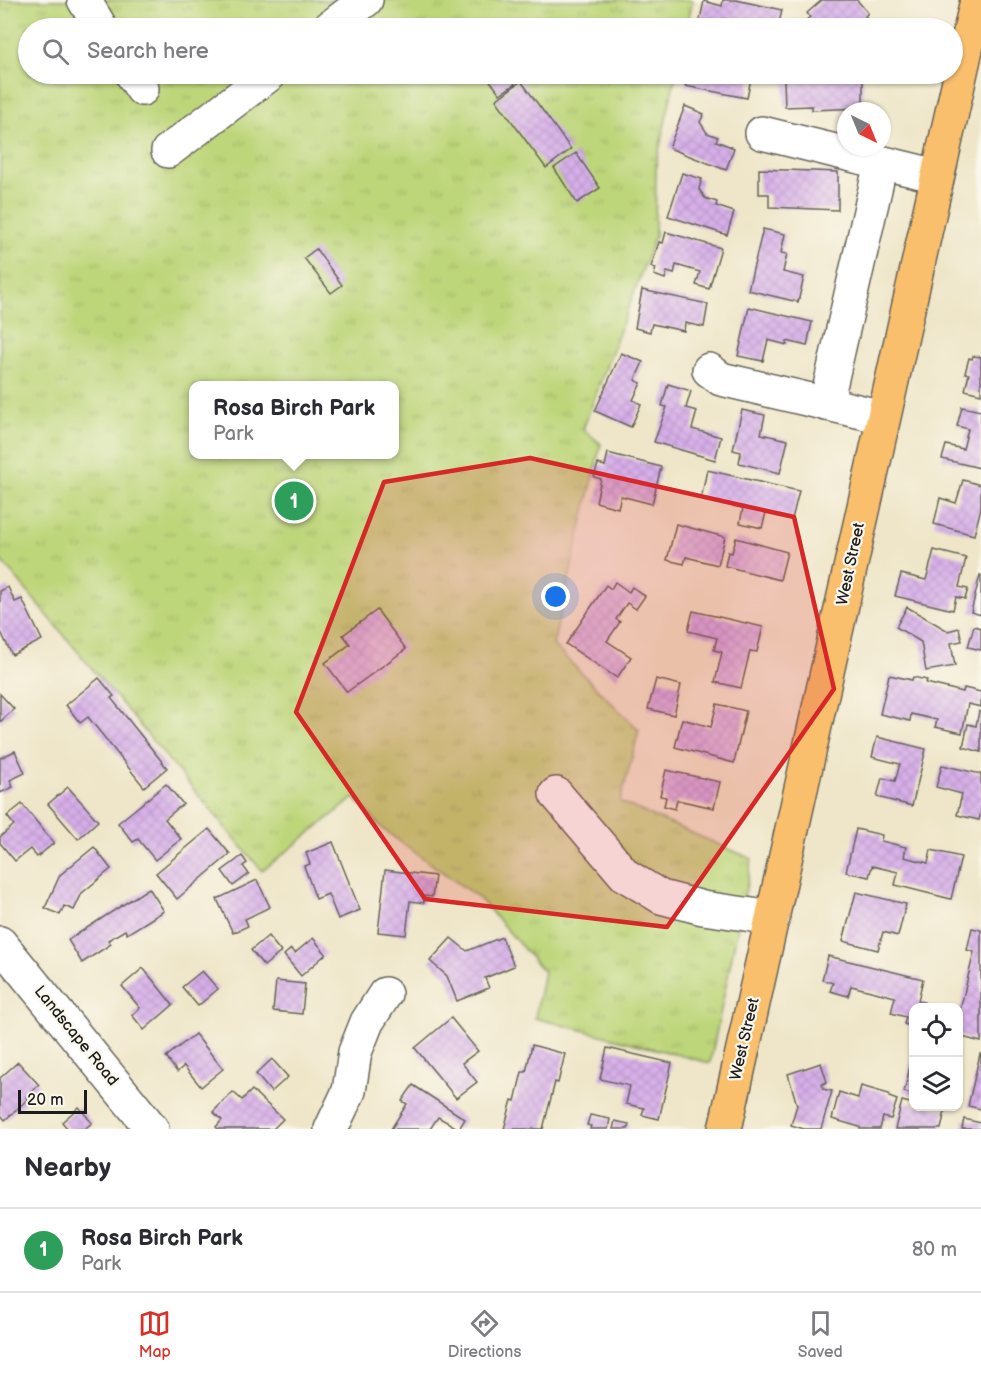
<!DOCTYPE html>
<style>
body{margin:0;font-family:"Balsamiq Sans",sans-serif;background:#f7f7f7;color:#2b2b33}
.controls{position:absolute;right:18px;bottom:18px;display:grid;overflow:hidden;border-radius:12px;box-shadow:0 2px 4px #0004}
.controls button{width:54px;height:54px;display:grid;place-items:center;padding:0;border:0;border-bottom:2px solid #e1e1e2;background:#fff;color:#2b2b33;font:30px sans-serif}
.compass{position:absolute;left:837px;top:102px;width:54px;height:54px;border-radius:50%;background:#fff;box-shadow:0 2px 4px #0004;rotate:137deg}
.scale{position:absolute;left:18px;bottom:15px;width:69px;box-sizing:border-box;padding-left:6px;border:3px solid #1c1c1c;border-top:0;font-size:16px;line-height:21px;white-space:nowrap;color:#1c1c1c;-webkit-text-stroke:4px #fbf7ec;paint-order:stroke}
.you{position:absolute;left:556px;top:597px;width:21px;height:21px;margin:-15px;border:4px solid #fff;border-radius:50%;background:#1a73e8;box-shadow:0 0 0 9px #1a73e833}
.badge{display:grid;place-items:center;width:39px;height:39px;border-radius:50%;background:#d93025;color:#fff;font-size:20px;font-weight:700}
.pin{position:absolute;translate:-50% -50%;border:3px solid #fff;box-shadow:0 2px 6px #0006}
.popup{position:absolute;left:189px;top:381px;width:210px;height:78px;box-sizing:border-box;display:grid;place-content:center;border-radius:12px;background:#fff;filter:drop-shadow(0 2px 4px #0005);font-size:20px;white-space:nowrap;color:#7c7c81}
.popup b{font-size:22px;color:#2b2b33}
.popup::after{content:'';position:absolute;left:50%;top:100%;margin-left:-12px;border:12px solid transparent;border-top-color:#fff}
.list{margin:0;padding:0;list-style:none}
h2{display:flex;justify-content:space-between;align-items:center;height:78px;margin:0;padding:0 24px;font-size:26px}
h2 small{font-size:20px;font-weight:400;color:#7c7c81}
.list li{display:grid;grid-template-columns:39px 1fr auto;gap:18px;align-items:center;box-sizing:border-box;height:84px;padding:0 24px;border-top:2px solid #e1e1e2}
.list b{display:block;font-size:22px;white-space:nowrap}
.list p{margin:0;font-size:20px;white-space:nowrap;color:#7c7c81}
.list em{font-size:20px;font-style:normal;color:#7c7c81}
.icon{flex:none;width:33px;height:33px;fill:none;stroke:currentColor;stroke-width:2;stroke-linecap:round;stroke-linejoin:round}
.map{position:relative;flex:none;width:981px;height:1129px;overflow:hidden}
.search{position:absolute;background:#fff;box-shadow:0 2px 4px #0004;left:18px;right:18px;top:18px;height:66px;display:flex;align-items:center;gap:15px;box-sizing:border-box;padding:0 21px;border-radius:33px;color:#7c7c81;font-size:22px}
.sheet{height:162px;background:#fff}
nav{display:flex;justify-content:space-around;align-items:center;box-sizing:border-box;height:84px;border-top:2px solid #e1e1e2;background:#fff;font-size:16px;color:#7c7c81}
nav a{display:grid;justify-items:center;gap:3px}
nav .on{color:#d93025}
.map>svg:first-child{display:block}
.park{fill:url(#park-tufts);stroke:#6d794b;stroke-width:1.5;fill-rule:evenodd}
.building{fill:url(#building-cross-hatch)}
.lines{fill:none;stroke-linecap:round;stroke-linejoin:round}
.minor-casing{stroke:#666359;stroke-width:36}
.major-casing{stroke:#666359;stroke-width:36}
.minor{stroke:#fff;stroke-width:33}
.major{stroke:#f9bf6d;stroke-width:33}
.marked{fill:#d62828;fill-opacity:0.2;stroke:#d62828;stroke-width:4.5;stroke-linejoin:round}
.labels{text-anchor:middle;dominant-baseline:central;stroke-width:4.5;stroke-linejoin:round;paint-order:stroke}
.street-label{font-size:16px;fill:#1c1c1c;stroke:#fbf7ec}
</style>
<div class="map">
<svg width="981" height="1129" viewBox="0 0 981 1129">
<defs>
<pattern id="park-tufts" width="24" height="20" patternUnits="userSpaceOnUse" patternTransform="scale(1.5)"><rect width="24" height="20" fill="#bed67a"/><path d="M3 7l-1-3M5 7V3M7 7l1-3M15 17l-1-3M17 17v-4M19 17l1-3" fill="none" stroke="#a3b769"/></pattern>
<pattern id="building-cross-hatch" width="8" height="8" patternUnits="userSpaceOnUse" patternTransform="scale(1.5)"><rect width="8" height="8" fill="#d7afe9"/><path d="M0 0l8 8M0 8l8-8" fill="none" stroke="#b896c7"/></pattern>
</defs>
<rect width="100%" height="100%" fill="#fbf7ec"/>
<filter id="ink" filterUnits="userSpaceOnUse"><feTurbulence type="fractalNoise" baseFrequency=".0167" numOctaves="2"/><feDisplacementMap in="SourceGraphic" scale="12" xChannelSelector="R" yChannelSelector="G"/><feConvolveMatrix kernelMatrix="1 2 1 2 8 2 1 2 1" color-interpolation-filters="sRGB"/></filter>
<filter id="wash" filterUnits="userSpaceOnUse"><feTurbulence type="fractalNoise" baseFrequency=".008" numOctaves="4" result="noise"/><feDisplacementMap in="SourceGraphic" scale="24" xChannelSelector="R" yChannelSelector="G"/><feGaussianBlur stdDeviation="1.35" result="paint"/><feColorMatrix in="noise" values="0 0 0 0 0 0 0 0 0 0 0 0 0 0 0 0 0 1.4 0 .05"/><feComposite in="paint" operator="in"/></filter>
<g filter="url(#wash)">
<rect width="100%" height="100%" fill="#efe6c9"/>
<path class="park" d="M0,0H693L686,28H28V74H676L656,164L655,236L583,429L601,444L553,645L639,730L620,802L752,859L710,1063L535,1018L544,972L480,899L384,830L354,798L262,871L0,559ZM194,386H394V454H194Z"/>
<g id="blocks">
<g class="building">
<path d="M723,0H736L782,10L778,28H719L699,24L704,1L722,6Z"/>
<path d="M822,0H857L868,13L865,16L876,28H797L810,17L807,13Z"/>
<path d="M485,74H508L515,84L500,94Z"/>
<path d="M688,74H752L747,98L685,86Z"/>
<path d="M863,77V108L812,110V106L785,107L784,79Z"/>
<path d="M521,81L571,149L546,168L496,100Z"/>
<path d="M685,106L704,114L700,122L707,133L718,137L716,141L734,148L726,170L669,148Z"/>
<path d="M576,153L600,188L577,203L554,168Z"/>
<path d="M759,169L838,172V210L769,207V194H759Z"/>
<path d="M682,173L702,179L699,189L705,198L717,202L716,206L734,212L727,235L668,216Z"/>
<path d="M763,229L785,234L781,253L787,254L783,272L804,277L798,302L748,290Z"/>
<path d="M666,232L721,248L709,289L696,285L700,272L676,265L674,274L667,272L665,279L654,275L656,268L651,267L659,242L663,243Z"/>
<path d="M316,249L342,285L331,293L304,258Z"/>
<path d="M642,290L708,304L704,327L685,323L684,331L652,324L650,332L635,328Z"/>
<path d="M749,307L812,322L807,346L787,341V345L768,340L763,361L738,356Z"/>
<path d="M621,353L643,362L635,380L641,383L633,400L641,404L631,427L595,411Z"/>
<path d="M973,356L981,357V394L965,390L969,374L965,373L969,358L972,359Z"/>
<path d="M668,384L691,391L686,408L697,411L692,429L721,437L715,460L654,442L667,407L662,406Z"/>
<path d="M962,407L981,411L980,468L942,459L946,445L963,449L968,429L957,426Z"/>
<path d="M742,410L765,415L761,434L788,440L780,473L739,463L741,452L733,450Z"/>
<path d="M608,453L661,467L652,504L621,496L618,508L596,502L601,479L594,477L598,464L605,466Z"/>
<path d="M707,470L799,491L792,519L766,513L762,528L740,523L743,508L701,499Z"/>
<path d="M963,480L981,485V508L974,535L934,524L940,498L956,503Z"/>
<path d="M676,524L725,537L718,565L686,557L684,564L667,560Z"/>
<path d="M736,538L787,552L780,580L725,566L728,552L732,553Z"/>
<path d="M934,550L966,558L959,587L968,589L965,599L956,597L953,610L895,596L901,574L926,580Z"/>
<path d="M980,575H981V615L971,612Z"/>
<path d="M615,582L629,592L632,587L645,596L636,609L627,603L616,619L620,622L607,641L631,657L617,678L566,644L606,585L611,589Z"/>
<path d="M8,587L15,602L22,599L42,640L12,655L0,630V591Z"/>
<path d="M907,607L948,631L959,628L962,641L951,643L955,666L926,671L921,642L896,627Z"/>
<path d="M377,610L406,649L347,692L325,663L350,644L343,635Z"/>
<path d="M693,611L763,627L757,652L750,651L741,688L715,682L722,652L714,650L717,638L688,631Z"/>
<path d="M974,626L981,628V650L968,647Z"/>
<path d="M889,675L912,680L913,677L927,680L926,683L963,692L964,688L981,692V707L968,704L962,733L935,727L937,720L911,714L910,721L880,714Z"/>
<path d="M99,678L114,696L111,698L167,768L144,787L88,717L80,723L66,705Z"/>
<path d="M656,679L681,685L674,715L648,709Z"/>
<path d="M0,694L14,709L0,722Z"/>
<path d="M717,704L746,711L734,763L675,747L682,719L711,727Z"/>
<path d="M979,711L981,712V752L963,747L968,724L976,726Z"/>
<path d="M877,737L926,749L912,806L877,797L882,778L895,781L900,764L872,757Z"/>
<path d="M15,751L25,773L10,780L13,787L0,793V758Z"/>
<path d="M942,765L981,774V812L979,820L957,815L962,794L936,787Z"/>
<path d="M666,770L720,782L714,808L677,800L675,809L664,806L666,797L660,796Z"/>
<path d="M166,784L183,804L165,819L181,839L155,860L138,839L133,842L118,823Z"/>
<path d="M68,787L98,821L78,839L48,804Z"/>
<path d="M22,804L54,843L37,857L30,849L15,861L0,843V837L14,825L7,816Z"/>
<path d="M209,829L230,854L177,899L156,873Z"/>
<path d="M856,829L882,835L881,841L906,847L904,857L928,863L931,850L961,857L951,899L895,885L898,872L872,866L869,877L846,872Z"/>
<path d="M333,842L360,910L338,919L328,894L316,899L304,866L310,864L306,853Z"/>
<path d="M94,847L111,869L82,893L74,910L64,906L60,915L45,908L60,875Z"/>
<path d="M242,856L247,863L243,866L249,874L233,886L222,871Z"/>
<path d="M385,870L435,876L432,897L424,896V903L410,901L406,935L378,932Z"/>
<path d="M257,880L270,907L245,919L248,926L233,933L217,899Z"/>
<path d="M149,888L164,911L127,934L125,930L108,940L111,944L82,963L68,940Z"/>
<path d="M856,892L906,904L898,936L883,932L878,950L843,941Z"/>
<path d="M972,928L981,930V1042L958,1036V1010H960L974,952L967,950Z"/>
<path d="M268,936L281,952L264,966L251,950Z"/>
<path d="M502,937L514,966L485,978L489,988L457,1001L447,976L430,961L451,938L467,951Z"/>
<path d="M313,938L326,954L301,976L284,955L291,949L295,953Z"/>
<path d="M828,956L923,979L918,1001L924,1002L923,1008H914V1027L904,1024L906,1017L891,1013L895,997L851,986L848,996L830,991L833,983L822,980Z"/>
<path d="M143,968L173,1005L144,1030L132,1015L140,1008L122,986Z"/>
<path d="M202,971L218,989L198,1006L182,987Z"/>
<path d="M276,981L305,984L302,1014L273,1011Z"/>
<path d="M451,1018L478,1051L462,1063L477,1082L456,1098L415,1048Z"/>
<path d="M195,1034L223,1069L201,1087L184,1066L177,1072L166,1057Z"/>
<path d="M532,1045L565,1054L558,1083L555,1082L543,1129H504L512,1100L515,1101L522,1072H526Z"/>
<path d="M607,1048L672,1063L659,1119L642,1115L644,1108L626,1104L630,1086L600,1079Z"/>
<path d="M980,1054H981V1109L968,1106Z"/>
<path d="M913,1055H914V1095L904,1092Z"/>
<path d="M272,1059L288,1077L271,1092L256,1074Z"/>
<path d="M18,1062L39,1085L26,1097L28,1099L5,1120L0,1114V1078Z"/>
<path d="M821,1063L827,1082L822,1084L823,1089L832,1091L821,1129H804L791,1125L797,1105L788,1074Z"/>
<path d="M413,1085L465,1119L459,1129L438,1117L430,1129H391L407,1104L402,1101Z"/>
<path d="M861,1086L889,1094V1097L897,1100L891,1119L883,1117L880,1129H860V1127L832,1119L839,1092L858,1098Z"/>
<path d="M252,1090L283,1119L273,1129H218L216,1127L222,1120L213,1112L233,1092L242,1100Z"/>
<path d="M902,1101L914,1104V1106H925L945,1111L941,1129H895Z"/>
<path d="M79,1107L92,1123L84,1129H68L62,1122Z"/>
<path d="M590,1115L610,1119L608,1129H590L591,1126L587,1125Z"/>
<path d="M964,1119L981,1123V1129H962Z"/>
<path d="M615,1121L629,1124L628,1129H613Z"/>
</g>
</g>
</g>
<g filter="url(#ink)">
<use href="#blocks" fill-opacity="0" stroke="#666359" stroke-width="1.5"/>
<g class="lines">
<g class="minor-casing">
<g id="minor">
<path d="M84,0L101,28"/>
<path d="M329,28L366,0"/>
<path d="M132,74L142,89"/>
<path d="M762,133L937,176"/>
<path d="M168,151L270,74"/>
<path d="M709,370L721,379L883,417"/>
<path d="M826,404L881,163"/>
<path d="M556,794L625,875L661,897L703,908L773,918"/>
<path d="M0,943L152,1129"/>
<path d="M331,1129L349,1091L355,1052L367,1022L385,994"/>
</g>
</g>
<g class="major-casing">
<path id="major" d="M725,1129L977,0"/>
</g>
<use href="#minor" class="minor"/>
<use href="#major" class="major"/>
</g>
</g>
<path class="marked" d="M530,458L794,517L834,689L667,927L425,899L296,712L384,482Z"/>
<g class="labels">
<g class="street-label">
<text transform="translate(851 564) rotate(-78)">West Street</text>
<text transform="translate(76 1036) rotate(51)">Landscape Road</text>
<text transform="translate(745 1039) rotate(-77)">West Street</text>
</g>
</g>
</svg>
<div class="controls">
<button><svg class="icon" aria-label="locate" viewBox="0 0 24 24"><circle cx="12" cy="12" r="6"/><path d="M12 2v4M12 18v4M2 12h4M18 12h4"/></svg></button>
<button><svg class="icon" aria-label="layers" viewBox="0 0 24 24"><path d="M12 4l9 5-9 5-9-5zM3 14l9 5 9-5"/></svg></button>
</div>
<svg class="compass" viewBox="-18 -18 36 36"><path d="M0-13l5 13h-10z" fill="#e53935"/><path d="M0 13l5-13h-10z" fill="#7c7c81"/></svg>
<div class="scale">20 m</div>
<div class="you"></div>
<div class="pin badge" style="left:294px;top:501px;background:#2e9e5b">1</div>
<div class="popup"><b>Rosa Birch Park</b>Park</div>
<div class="search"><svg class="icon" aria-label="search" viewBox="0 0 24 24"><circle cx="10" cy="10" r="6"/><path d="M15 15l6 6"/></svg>Search here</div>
</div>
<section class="sheet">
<h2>Nearby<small></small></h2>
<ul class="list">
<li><span class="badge" style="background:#2e9e5b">1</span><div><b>Rosa Birch Park</b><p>Park</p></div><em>80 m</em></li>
</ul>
</section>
<nav>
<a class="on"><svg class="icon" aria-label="map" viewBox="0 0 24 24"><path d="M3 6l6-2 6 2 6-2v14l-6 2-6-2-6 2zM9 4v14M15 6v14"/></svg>Map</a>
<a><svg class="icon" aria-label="directions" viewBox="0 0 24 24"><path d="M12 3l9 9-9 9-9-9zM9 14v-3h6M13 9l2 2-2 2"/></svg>Directions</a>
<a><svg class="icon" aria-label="saved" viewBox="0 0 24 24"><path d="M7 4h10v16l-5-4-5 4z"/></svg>Saved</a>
</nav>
